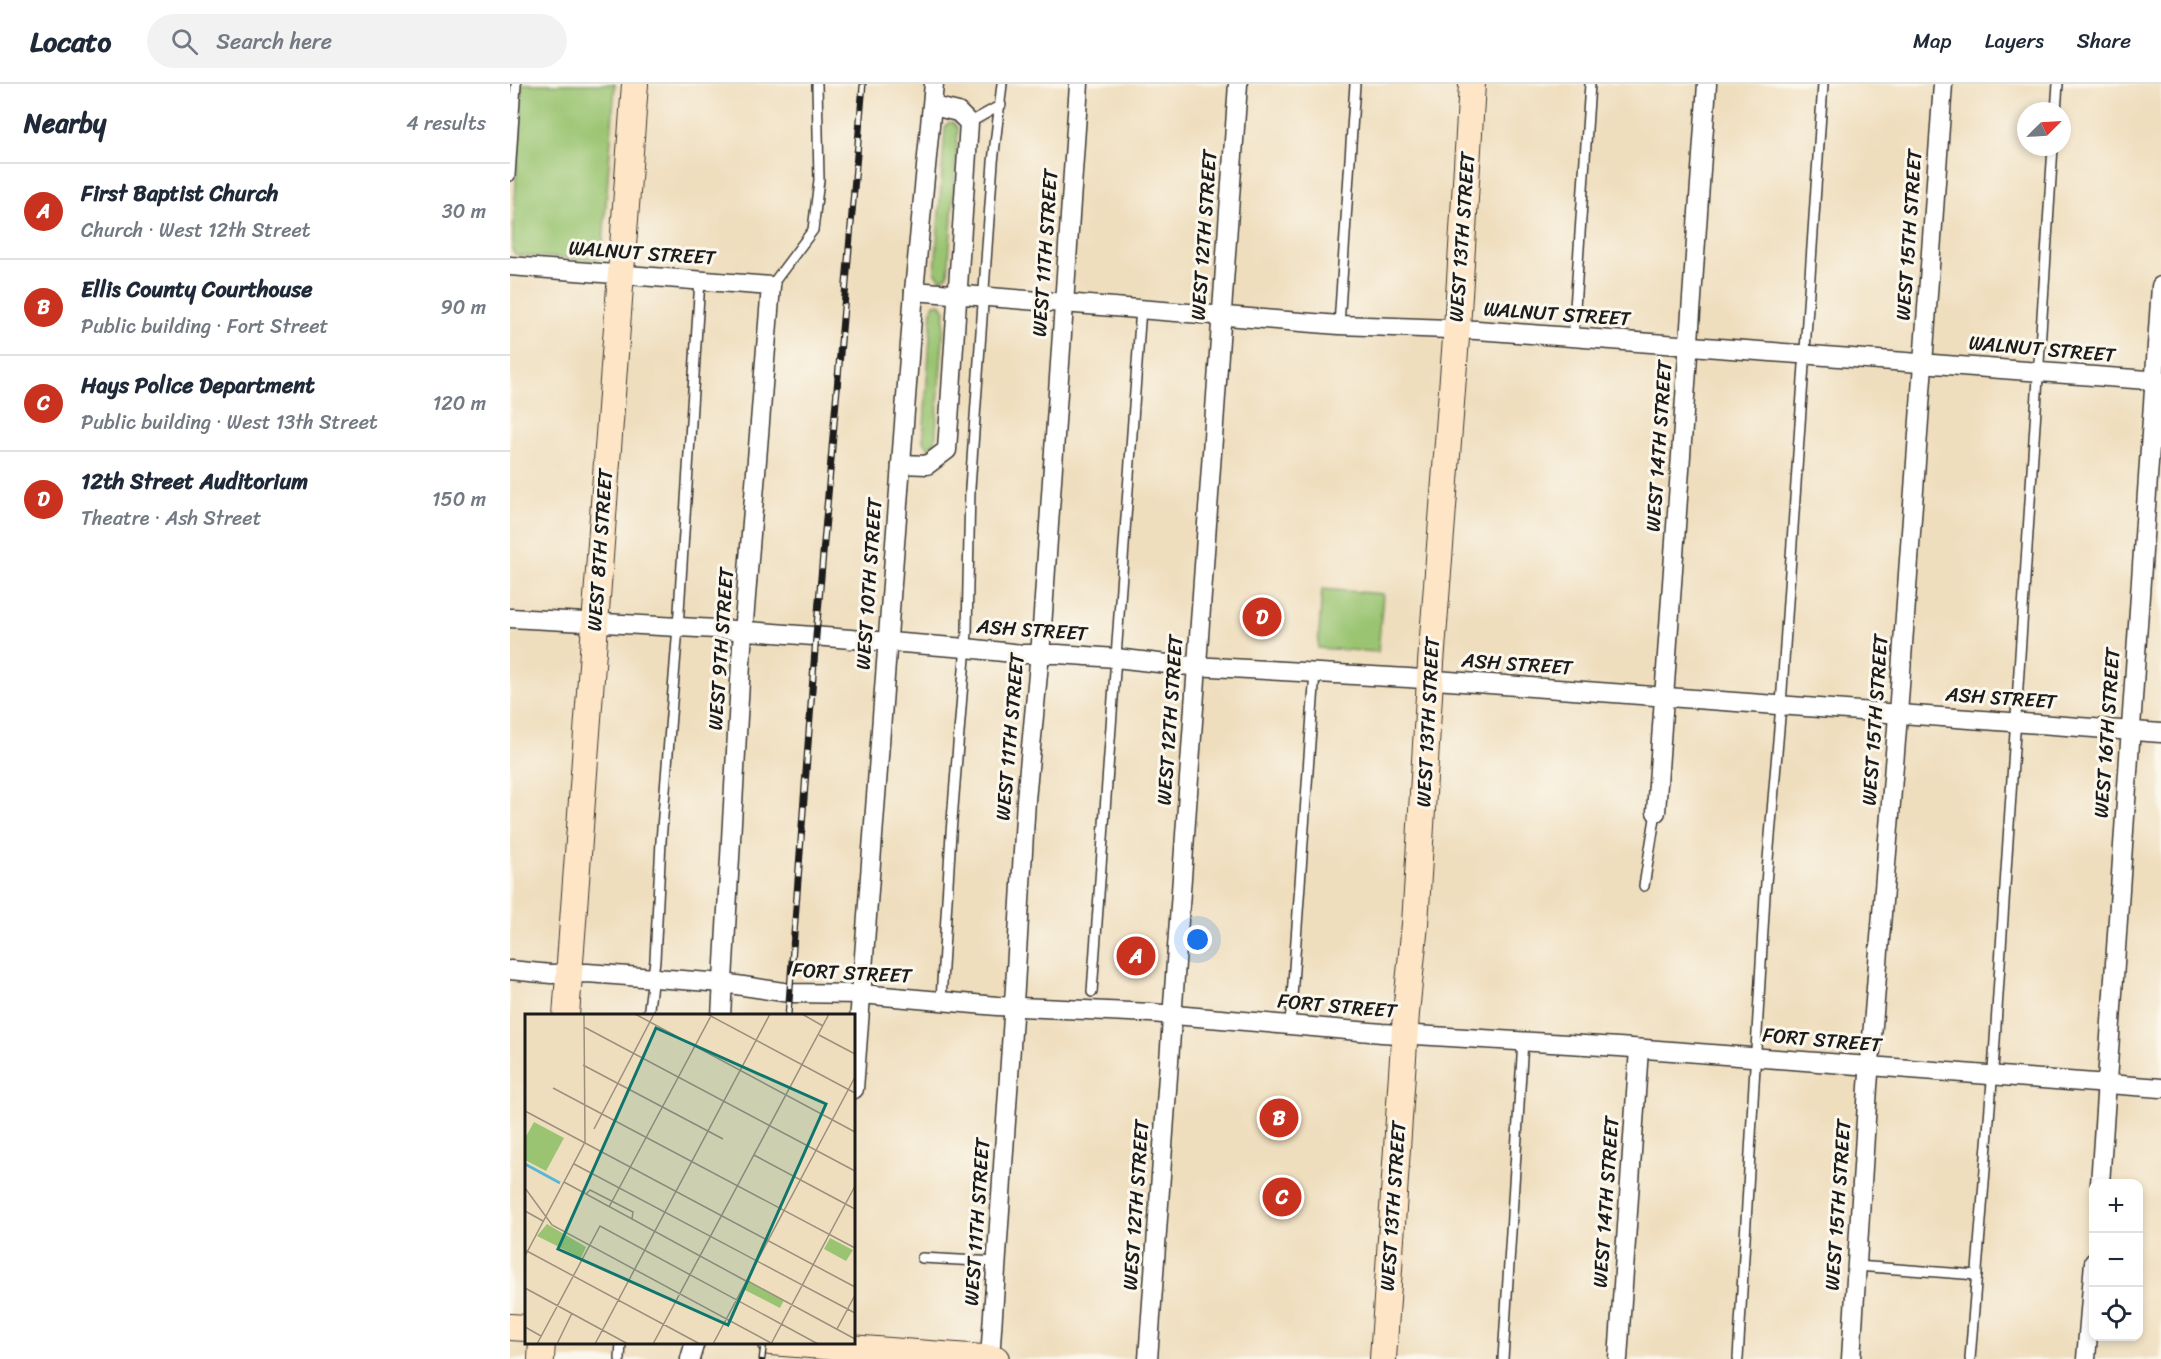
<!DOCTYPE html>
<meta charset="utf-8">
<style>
body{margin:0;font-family:Sriracha,sans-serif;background:#f2f2f3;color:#1f2937}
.controls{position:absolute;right:18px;bottom:18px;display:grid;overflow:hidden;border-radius:12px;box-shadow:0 3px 9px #0003}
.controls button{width:54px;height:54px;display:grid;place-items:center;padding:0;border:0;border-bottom:2px solid #e0e1e3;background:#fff;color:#1f2937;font:30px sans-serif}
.compass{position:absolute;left:1507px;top:18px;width:54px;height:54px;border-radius:50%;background:#fff;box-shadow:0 3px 9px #0003;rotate:66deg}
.you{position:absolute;left:688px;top:856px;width:21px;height:21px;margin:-15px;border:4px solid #fff;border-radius:50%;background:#1a73e8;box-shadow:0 0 0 9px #1a73e833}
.badge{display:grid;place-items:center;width:39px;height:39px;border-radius:50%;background:#c8321e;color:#fff;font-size:20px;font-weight:700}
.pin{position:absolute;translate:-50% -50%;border:3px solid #fff;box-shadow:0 2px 6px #0006}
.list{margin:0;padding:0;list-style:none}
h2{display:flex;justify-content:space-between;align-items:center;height:78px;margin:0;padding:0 24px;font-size:26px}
h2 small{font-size:20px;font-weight:400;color:#747a83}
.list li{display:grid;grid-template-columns:39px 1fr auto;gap:18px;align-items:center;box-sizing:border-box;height:96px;padding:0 24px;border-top:2px solid #e0e1e3}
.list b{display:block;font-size:22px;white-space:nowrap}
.list p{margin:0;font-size:20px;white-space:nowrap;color:#747a83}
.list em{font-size:20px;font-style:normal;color:#747a83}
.icon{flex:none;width:33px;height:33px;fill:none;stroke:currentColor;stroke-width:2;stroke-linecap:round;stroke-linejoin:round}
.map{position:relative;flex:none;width:1651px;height:1275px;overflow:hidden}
header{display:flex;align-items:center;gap:36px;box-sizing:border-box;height:84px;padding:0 30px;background:#fff;border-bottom:2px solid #e0e1e3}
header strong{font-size:28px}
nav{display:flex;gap:33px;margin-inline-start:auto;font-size:21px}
.search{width:420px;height:54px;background:#f2f2f3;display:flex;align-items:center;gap:15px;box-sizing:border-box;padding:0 21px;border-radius:33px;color:#747a83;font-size:22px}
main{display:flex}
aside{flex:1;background:#fff}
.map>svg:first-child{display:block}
.green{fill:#9ac471;stroke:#5b7046;stroke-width:1.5}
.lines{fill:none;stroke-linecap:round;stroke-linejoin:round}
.lane-casing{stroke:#3c3934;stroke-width:12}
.street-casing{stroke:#3c3934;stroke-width:21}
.secondary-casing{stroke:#3c3934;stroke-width:28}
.lane{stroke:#fff;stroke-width:9}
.street{stroke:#fff;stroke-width:18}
.secondary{stroke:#fde5c5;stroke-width:26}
.rail-casing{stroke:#1c1c1c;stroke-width:7}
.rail{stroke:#fbf7ec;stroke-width:4.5;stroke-dasharray:14;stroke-linecap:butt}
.labels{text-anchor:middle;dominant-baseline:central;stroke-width:6;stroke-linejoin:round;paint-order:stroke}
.street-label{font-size:20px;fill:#1c1c1c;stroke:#fbf7ec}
.inset-river{fill:none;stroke:#56b7d5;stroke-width:3}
.inset-road{fill:none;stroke:#9b907d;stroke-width:1.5}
.view{fill:#0f766e;fill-opacity:0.15;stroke:#0f766e;stroke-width:3}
.inset-edge{fill:none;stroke:#1c1c1c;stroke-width:3}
</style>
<header>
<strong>Locato</strong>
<div class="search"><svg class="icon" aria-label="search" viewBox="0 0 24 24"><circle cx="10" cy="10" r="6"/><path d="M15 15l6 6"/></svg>Search here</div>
<nav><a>Map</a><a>Layers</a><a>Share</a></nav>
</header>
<main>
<aside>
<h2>Nearby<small>4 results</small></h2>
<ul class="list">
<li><span class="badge">A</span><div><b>First Baptist Church</b><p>Church · West 12th Street</p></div><em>30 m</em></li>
<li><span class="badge">B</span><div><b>Ellis County Courthouse</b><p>Public building · Fort Street</p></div><em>90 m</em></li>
<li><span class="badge">C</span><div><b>Hays Police Department</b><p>Public building · West 13th Street</p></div><em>120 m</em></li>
<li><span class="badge">D</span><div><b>12th Street Auditorium</b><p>Theatre · Ash Street</p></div><em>150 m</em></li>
</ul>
</aside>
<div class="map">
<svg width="1651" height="1275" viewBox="0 0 1651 1275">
<rect width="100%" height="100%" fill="#fbf7ec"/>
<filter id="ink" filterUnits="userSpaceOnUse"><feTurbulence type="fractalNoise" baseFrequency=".0167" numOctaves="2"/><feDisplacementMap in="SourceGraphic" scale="12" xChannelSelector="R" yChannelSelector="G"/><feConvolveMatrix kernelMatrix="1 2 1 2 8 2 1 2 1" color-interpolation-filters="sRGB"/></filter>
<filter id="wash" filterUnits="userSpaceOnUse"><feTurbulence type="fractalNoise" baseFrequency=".008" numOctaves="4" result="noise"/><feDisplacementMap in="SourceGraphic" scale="24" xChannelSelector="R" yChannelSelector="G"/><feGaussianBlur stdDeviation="1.35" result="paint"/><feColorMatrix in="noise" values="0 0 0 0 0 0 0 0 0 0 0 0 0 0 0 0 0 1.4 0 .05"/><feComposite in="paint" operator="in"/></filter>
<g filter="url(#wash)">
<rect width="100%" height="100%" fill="#efdebe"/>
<g class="green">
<path d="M12,0H105L92,172L87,176L6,171L2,166Z"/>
<path d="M443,38L448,45L438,191L431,195L425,188L435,44L438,39Z"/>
<path d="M430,219L435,227L425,360L418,363L413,357L422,225L424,220Z"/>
<path d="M812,505L873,510L868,568L808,564Z"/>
</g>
</g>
<g filter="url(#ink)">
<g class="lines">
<g class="lane-casing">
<g id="lane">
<path d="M1546,27L1548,0"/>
<path d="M459,39L491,21"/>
<path d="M0,92L6,0"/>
<path d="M261,202L303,146L309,96L307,0"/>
<path d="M829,241L845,0"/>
<path d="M1063,254L1080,0"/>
<path d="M1134,802L1146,728"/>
<path d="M582,908L631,224"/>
<path d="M431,916L441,749L457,548L460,404L483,78L492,0"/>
<path d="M138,932L145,876L151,757L168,543L190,196"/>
<path d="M780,941L805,588"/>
<path d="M412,1174L486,1178"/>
<path d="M1347,1182L1467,1191"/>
<path d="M110,1275L111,1258"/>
<path d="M993,1275L1013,957"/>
<path d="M1228,1275L1255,811L1271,621L1313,0"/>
<path d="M1460,1275L1484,972L1543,63"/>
</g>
</g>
<g class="street-casing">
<g id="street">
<path d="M0,182L261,202L232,562L211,932"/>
<path d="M404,207L829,241L967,246L1651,297"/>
<path d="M391,380L417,381L437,366L459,39L448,28L423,22"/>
<path d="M0,534L225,546L456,564L512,570H548L606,574L666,581L898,594L1651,649"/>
<path d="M1146,728L1197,0"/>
<path d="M0,886L41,890L77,889L213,899L280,909L351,910L487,922L641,929L872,949L1109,963L1651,1004"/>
<path d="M344,1005L404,207L424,0"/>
<path d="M1590,1100L1651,202"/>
<path d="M180,1275L185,1258"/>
<path d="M480,1275L505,903L516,716L531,558L569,0"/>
<path d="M638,1275L728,0"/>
<path d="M1108,1275L1129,965"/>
<path d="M1341,1275L1358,1003L1387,644L1433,0"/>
<path d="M1576,1275L1584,1178"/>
</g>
</g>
<g class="secondary-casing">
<g id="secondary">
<path d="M56,932L125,0"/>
<path d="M0,1243L16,1244"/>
<path d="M260,1258L486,1275"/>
<path d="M31,1275L32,1258"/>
<path d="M873,1275L896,929L905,840L921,579L948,228L962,0"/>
</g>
</g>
<use href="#lane" class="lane"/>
<use href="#street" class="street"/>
<use href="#secondary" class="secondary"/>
<g class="rail-casing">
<g id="rail">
<path d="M278,932L306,552L353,0"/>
<path d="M252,1275L254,1258"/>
</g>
</g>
<use href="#rail" class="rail"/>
</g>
</g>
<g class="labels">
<g class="street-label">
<text transform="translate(694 151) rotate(-86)">WEST 12TH STREET</text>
<text transform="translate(1399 151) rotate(-86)">WEST 15TH STREET</text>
<text transform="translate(952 153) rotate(-86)">WEST 13TH STREET</text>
<text transform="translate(132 169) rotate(4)">WALNUT STREET</text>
<text transform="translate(535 169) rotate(-86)">WEST 11TH STREET</text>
<text transform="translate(1047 230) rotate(4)">WALNUT STREET</text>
<text transform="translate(1532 265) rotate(5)">WALNUT STREET</text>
<text transform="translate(1149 362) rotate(-86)">WEST 14TH STREET</text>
<text transform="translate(90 466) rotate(-86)">WEST 8TH STREET</text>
<text transform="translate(359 500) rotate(-86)">WEST 10TH STREET</text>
<text transform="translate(522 546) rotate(4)">ASH STREET</text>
<text transform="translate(211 565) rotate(-86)">WEST 9TH STREET</text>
<text transform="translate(1007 580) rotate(4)">ASH STREET</text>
<text transform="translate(1491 614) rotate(4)">ASH STREET</text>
<text transform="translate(660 636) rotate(-86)">WEST 12TH STREET</text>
<text transform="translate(1365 636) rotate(-86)">WEST 15TH STREET</text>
<text transform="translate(918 638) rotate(-87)">WEST 13TH STREET</text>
<text transform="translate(1597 649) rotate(-86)">WEST 16TH STREET</text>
<text transform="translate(500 653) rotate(-85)">WEST 11TH STREET</text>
<text transform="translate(342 889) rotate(3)">FORT STREET</text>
<text transform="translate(827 922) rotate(5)">FORT STREET</text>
<text transform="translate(1312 956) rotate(5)">FORT STREET</text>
<text transform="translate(1096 1118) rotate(-86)">WEST 14TH STREET</text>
<text transform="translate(626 1121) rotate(-86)">WEST 12TH STREET</text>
<text transform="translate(1328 1121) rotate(-86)">WEST 15TH STREET</text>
<text transform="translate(883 1122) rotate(-86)">WEST 13TH STREET</text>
<text transform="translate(467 1138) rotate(-86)">WEST 11TH STREET</text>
</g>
</g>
<g transform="translate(15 930)">
<rect width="330" height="330" fill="#efdebe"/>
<path d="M9,108L39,124L21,157L0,146V124ZM22,210L61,233L56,244L12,222ZM305,224L328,236L321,247L299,235ZM222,267L259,286L255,294L218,275Z" fill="#9ac471"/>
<path class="inset-river" d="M0,150L35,169"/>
<path class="inset-road" d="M110,0L330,118M182,0L330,79M277,0L298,12M59,13L330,157M294,21L330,40M58,51L198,125M28,74L330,234M0,97L330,273M69,115L129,0M229,141L330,195M49,150L330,299M39,168L221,267M0,174L27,211L248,330M61,180L65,176L108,198L107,205M84,193L187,0M0,197L18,207M0,236L175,330M0,242L60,128L59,0M221,266L330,325M0,274L103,330M0,313L16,322M312,315L330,281M12,330L75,212L293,330M32,330L47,299M70,330L245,0M128,330L304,0M188,330L330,63M246,330L330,172"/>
<path class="view" d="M131,14L301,90L203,311L33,235Z"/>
<rect width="330" height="330" class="inset-edge"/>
</g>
</svg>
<div class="controls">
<button>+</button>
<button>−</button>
<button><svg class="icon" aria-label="locate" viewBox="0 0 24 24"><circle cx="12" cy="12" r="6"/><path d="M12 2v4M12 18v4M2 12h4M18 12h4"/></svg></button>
</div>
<svg class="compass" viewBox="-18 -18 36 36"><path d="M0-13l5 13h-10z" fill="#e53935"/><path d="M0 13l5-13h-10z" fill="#747a83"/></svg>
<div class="you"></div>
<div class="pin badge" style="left:626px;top:872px">A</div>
<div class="pin badge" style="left:769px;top:1034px">B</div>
<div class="pin badge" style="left:772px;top:1113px">C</div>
<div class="pin badge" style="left:752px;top:533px">D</div>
</div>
</main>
